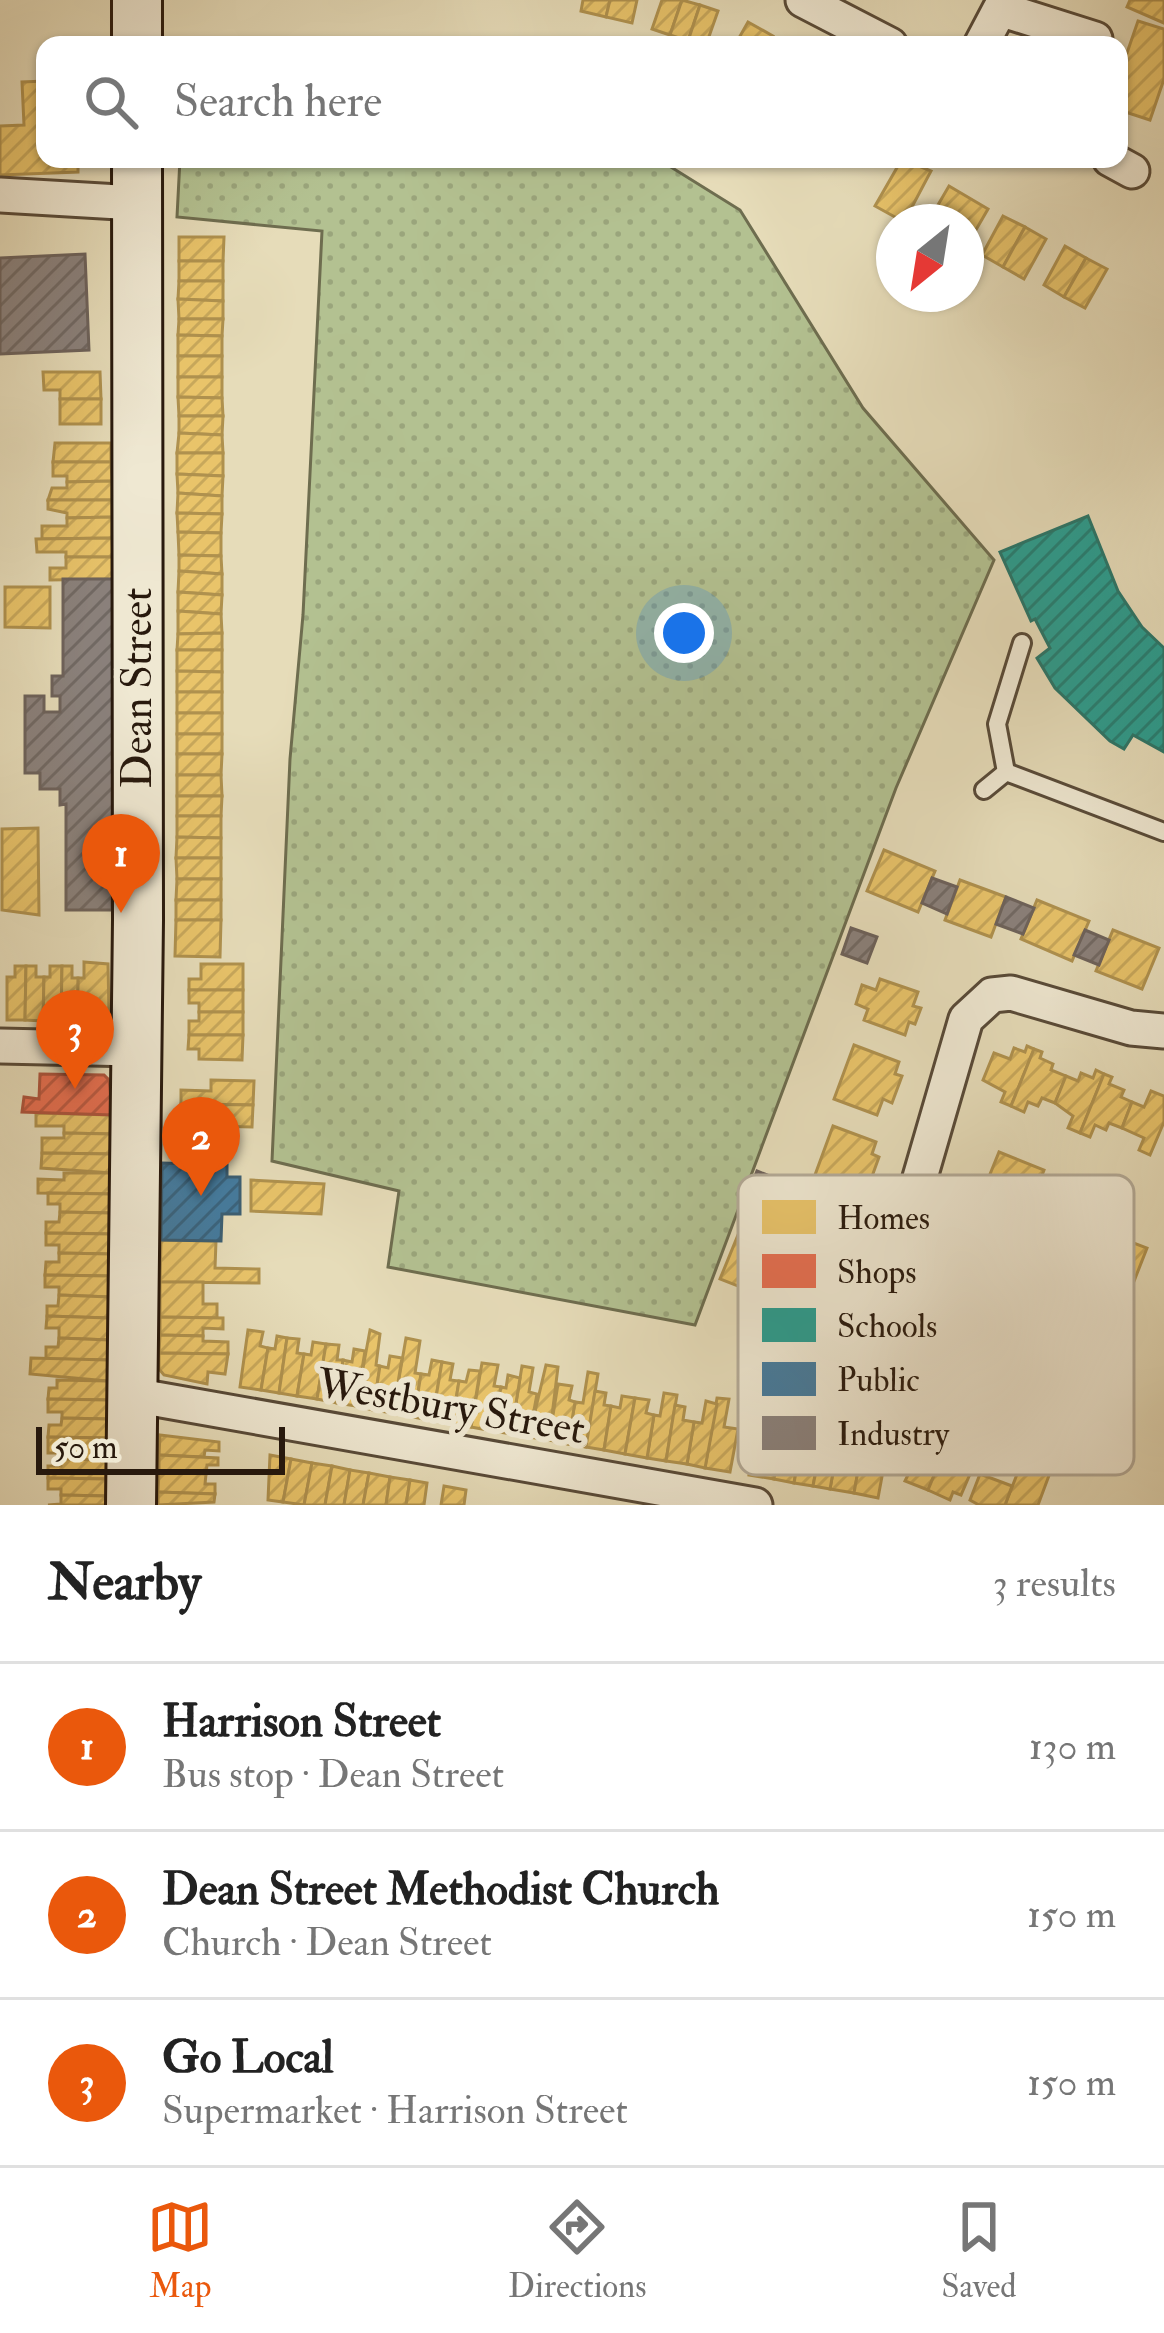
<!DOCTYPE html>
<meta charset="utf-8">
<style>
body{margin:0;font-family:"IM FELL Double Pica",serif;background:#f2f2f2;color:#222}
.compass{position:absolute;left:876px;top:204px;width:108px;height:108px;border-radius:50%;background:#fff;box-shadow:0 3px 9px #0004;rotate:210deg}
.scale{position:absolute;left:36px;bottom:30px;width:249px;box-sizing:border-box;padding-left:12px;border:6px solid #28190d;border-top:0;font-size:33px;line-height:42px;white-space:nowrap;color:#28190d;-webkit-text-stroke:9px #efe8d2;paint-order:stroke}
.you{position:absolute;left:684px;top:633px;width:42px;height:42px;margin:-30px;border:9px solid #fff;border-radius:50%;background:#1a73e8;box-shadow:0 0 0 18px #1a73e833}
.badge{display:grid;place-items:center;width:78px;height:78px;border-radius:50%;background:#ea580c;color:#fff;font-size:39px;font-weight:700}
.pin{position:absolute;translate:-50% -99px;filter:drop-shadow(0 3px 6px #0008)}
.pin::after{content:'';position:absolute;top:63px;width:42px;height:36px;background:inherit;clip-path:polygon(0 0,100% 0,50% 100%)}
.list{margin:0;padding:0;list-style:none}
h2{display:flex;justify-content:space-between;align-items:center;height:156px;margin:0;padding:0 48px;font-size:51px}
h2 small{font-size:39px;font-weight:400;color:#767676}
.list li{display:grid;grid-template-columns:78px 1fr auto;gap:36px;align-items:center;box-sizing:border-box;height:168px;padding:0 48px;border-top:3px solid #e0e0e0}
.list b{display:block;font-size:45px;white-space:nowrap}
.list p{margin:0;font-size:39px;white-space:nowrap;color:#767676}
.list em{font-size:39px;font-style:normal;color:#767676}
.icon{flex:none;width:66px;height:66px;fill:none;stroke:currentColor;stroke-width:2;stroke-linecap:round;stroke-linejoin:round}
.map{position:relative;flex:none;width:1164px;height:1505px;overflow:hidden}
.search{position:absolute;background:#fff;box-shadow:0 3px 9px #0004;left:36px;right:36px;top:36px;height:132px;display:flex;align-items:center;gap:30px;box-sizing:border-box;padding:0 42px;border-radius:24px;color:#767676;font-size:45px}
.sheet{height:660px;background:#fff}
nav{display:flex;justify-content:space-around;align-items:center;box-sizing:border-box;height:168px;border-top:3px solid #e0e0e0;background:#fff;font-size:33px;color:#767676}
nav a{display:grid;justify-items:center;gap:6px}
nav .on{color:#ea580c}
.map>svg:first-child{display:block}
.garden{fill:url(#garden-dots);stroke:#6e6d4f;stroke-width:3}
.homes{fill:url(#homes-hatch);stroke:#af914e;stroke-width:3}
.shops{fill:url(#shops-hatch);stroke:#ae553d;stroke-width:3}
.schools{fill:url(#schools-hatch);stroke:#297568;stroke-width:3}
.public{fill:url(#public-hatch);stroke:#3c5e72;stroke-width:3}
.industry{fill:url(#industry-hatch);stroke:#6d625b;stroke-width:3}
.lines{fill:none;stroke-linecap:round;stroke-linejoin:round}
.lane-casing{stroke:#584a38;stroke-width:22}
.street-casing{stroke:#584a38;stroke-width:39}
.secondary-casing{stroke:#28190d;stroke-width:54}
.lane{stroke:#efe8d2;stroke-width:16}
.street{stroke:#efe8d2;stroke-width:33}
.secondary{stroke:#efe8d2;stroke-width:48}
.labels{text-anchor:middle;dominant-baseline:central;stroke-width:12;stroke-linejoin:round;paint-order:stroke}
.street-label{font-size:42px;fill:#28190d;stroke:#efe8d2}
.key{fill:#efe8d2;stroke:#b3aa97;stroke-width:3}
.key-label{font-size:33px;fill:#28190d}
</style>
<div class="map">
<svg width="1164" height="1505" viewBox="0 0 1164 1505">
<defs>
<pattern id="garden-dots" width="8" height="8" patternUnits="userSpaceOnUse" patternTransform="scale(3)"><rect width="8" height="8" fill="#b3c191"/><path d="M2 2h.1M6 6h.1" fill="none" stroke="#9aa57c" stroke-width="1.8" stroke-linecap="round"/></pattern>
<pattern id="homes-hatch" width="6" height="6" patternUnits="userSpaceOnUse" patternTransform="scale(3)"><rect width="6" height="6" fill="#e9c46a"/><path d="M-1 1l2-2M0 6l6-6M5 7l2-2" fill="none" stroke="#c8a85b"/></pattern>
<pattern id="shops-hatch" width="6" height="6" patternUnits="userSpaceOnUse" patternTransform="scale(3)"><rect width="6" height="6" fill="#e76f51"/><path d="M-1 1l2-2M0 6l6-6M5 7l2-2" fill="none" stroke="#bb5a42"/></pattern>
<pattern id="schools-hatch" width="6" height="6" patternUnits="userSpaceOnUse" patternTransform="scale(3)"><rect width="6" height="6" fill="#2a9d8f"/><path d="M-1 1l2-2M0 6l6-6M5 7l2-2" fill="none" stroke="#247f73"/></pattern>
<pattern id="public-hatch" width="6" height="6" patternUnits="userSpaceOnUse" patternTransform="scale(3)"><rect width="6" height="6" fill="#457b9d"/><path d="M-1 1l2-2M0 6l6-6M5 7l2-2" fill="none" stroke="#3a647e"/></pattern>
<pattern id="industry-hatch" width="6" height="6" patternUnits="userSpaceOnUse" patternTransform="scale(3)"><rect width="6" height="6" fill="#8a817c"/><path d="M-1 1l2-2M0 6l6-6M5 7l2-2" fill="none" stroke="#716964"/></pattern>
</defs>
<rect width="100%" height="100%" fill="#e6dcb9"/>
<filter id="stains"><feTurbulence type="fractalNoise" baseFrequency=".00167" numOctaves="4"/><feColorMatrix values="0 0 0 0 .2 0 0 0 0 .09 0 0 0 0 .02 0 0 0 .5 -.17"/></filter>
<radialGradient id="worn" r=".72"><stop offset=".6" stop-color="#630" stop-opacity="0"/><stop offset="1" stop-color="#630" stop-opacity=".3"/></radialGradient>
<path class="garden" d="M180,159H658L740,210L863,408L994,560L896,788L695,1325L388,1267L399,1191L272,1161L290,759L303,615L322,231L177,217Z"/>
<g class="homes">
<path d="M583,0H610L606,17L581,11Z"/>
<path d="M610,0H637L632,23L606,17Z"/>
<path d="M662,0H682L670,35L652,29Z"/>
<path d="M682,0L700,5L688,41L670,35Z"/>
<path d="M1130,0H1164V23L1127,7Z"/>
<path d="M700,5L718,11L706,45L688,41Z"/>
<path d="M1138,21L1164,29V79L1150,120L1119,110V76Z"/>
<path d="M748,22L773,36L768,45H735Z"/>
<path d="M45,81V159H78V172L0,175V126L24,125L22,82Z"/>
<path d="M902,159L931,171L904,222L875,206Z"/>
<path d="M949,186L988,209L966,247V222H928Z"/>
<path d="M1003,216L1025,227L1003,267L982,255Z"/>
<path d="M1025,227L1046,239L1024,279L1003,267Z"/>
<path d="M179,237H224L223,261H179Z"/>
<path d="M1065,246L1086,258L1064,297L1044,285Z"/>
<path d="M1086,258L1107,269L1085,308L1064,297Z"/>
<rect x="179" y="261" width="44" height="20"/>
<path d="M179,281H223V301L178,299Z"/>
<path d="M178,299L223,301V319H179Z"/>
<path d="M179,319H223L222,336L178,335Z"/>
<path d="M178,335L222,336V356H178Z"/>
<rect x="178" y="356" width="44" height="21"/>
<path d="M43,372H100L101,399H60V390H44Z"/>
<path d="M178,377H222V398L178,397Z"/>
<path d="M178,397L222,398L223,416H179Z"/>
<rect x="60" y="399" width="41" height="25"/>
<path d="M179,416H223L222,435L179,433Z"/>
<path d="M179,433L222,435L223,453H177Z"/>
<path d="M55,443H111V462H53Z"/>
<path d="M177,453H223V476L177,474Z"/>
<path d="M53,462H111L112,481L67,482V476H53Z"/>
<path d="M177,474L223,476L222,496L178,493Z"/>
<path d="M112,481V500H48L52,488H67V482Z"/>
<path d="M178,493L222,496V514L177,513Z"/>
<path d="M48,500H112V517L67,518V513L48,509Z"/>
<path d="M177,513L222,514L221,533L178,532Z"/>
<path d="M112,517V538L42,539V526H67V518Z"/>
<path d="M178,532L221,533V556L179,555Z"/>
<path d="M112,538L113,557H66V552H37L36,539Z"/>
<path d="M179,555L221,556L222,574L179,571Z"/>
<path d="M66,557H113V579L50,580V568H66Z"/>
<path d="M179,571L222,574V595L178,592Z"/>
<path d="M5,587H50V628L5,627Z"/>
<path d="M178,592L222,595L221,614L178,611Z"/>
<path d="M178,611L221,614L222,633L178,634Z"/>
<path d="M222,633V650H177L178,634Z"/>
<path d="M177,650H222V672L177,671Z"/>
<path d="M177,671L222,672V692H177Z"/>
<rect x="177" y="692" width="45" height="21"/>
<rect x="177" y="713" width="45" height="21"/>
<rect x="177" y="734" width="45" height="20"/>
<path d="M177,754H222L221,775H177Z"/>
<path d="M177,775H221L222,796H177Z"/>
<path d="M177,796H222L221,816H177Z"/>
<path d="M177,816H221V838L177,837Z"/>
<path d="M38,828L39,915L2,910V829Z"/>
<path d="M177,837L221,838V858H176Z"/>
<path d="M884,850L935,871L918,912L867,891Z"/>
<path d="M176,858H221V879H177Z"/>
<path d="M177,879H221V900H176Z"/>
<path d="M960,880L1006,897L991,937L945,920Z"/>
<rect x="176" y="900" width="45" height="20"/>
<path d="M1037,900L1089,921L1072,961L1021,939Z"/>
<path d="M176,920H221L220,957L175,956Z"/>
<path d="M1113,930L1159,948L1142,989L1096,971Z"/>
<path d="M84,962L108,964L109,1014L102,1022L77,1021L78,978H84Z"/>
<path d="M201,964H243V990H189V979H201Z"/>
<path d="M15,966H26L25,1020H7V977H15Z"/>
<path d="M26,966H36V977H44L43,1021L25,1020Z"/>
<path d="M50,966H62L61,1021H43L44,977H50Z"/>
<path d="M62,966H72V978H78L77,1021H61Z"/>
<path d="M880,979L918,992L913,1006L921,1008L915,1024L909,1022L905,1035L864,1020L868,1009L856,1004L862,985L876,990Z"/>
<path d="M189,990H243V1012H199V1003H189Z"/>
<path d="M199,1012H243V1035H189V1021H199Z"/>
<path d="M189,1035H243L242,1060L199,1059V1049H188Z"/>
<path d="M854,1045L899,1062L895,1074L902,1076L892,1103L883,1099L877,1115L834,1099Z"/>
<path d="M1027,1046L1034,1049L1011,1106L1001,1102L1005,1092L983,1080L994,1053L1010,1059L1014,1048L1025,1052Z"/>
<path d="M1034,1049L1042,1052L1040,1058L1053,1064L1051,1070L1066,1076L1055,1103L1042,1098L1038,1106L1028,1102L1024,1112L1011,1106Z"/>
<path d="M1096,1070L1104,1074L1080,1133L1068,1128L1073,1116L1055,1103L1066,1076L1078,1081L1081,1073L1093,1078Z"/>
<path d="M1104,1074L1112,1077L1109,1084L1124,1090L1121,1097L1132,1102L1122,1128L1109,1123L1106,1130L1095,1125L1090,1137L1080,1133Z"/>
<path d="M211,1080L254,1081L253,1105L181,1104V1090L211,1091Z"/>
<path d="M1151,1091L1164,1096V1122L1150,1155L1139,1150L1144,1138L1122,1128L1132,1102L1144,1107Z"/>
<path d="M181,1104L253,1105L252,1127L210,1126V1116L181,1115Z"/>
<path d="M36,1113L113,1115L112,1134L64,1133V1126H36Z"/>
<path d="M833,1126L876,1142L872,1154L879,1157L870,1182L860,1179L855,1191L815,1175Z"/>
<path d="M64,1133L112,1134V1154L42,1153V1138H64Z"/>
<path d="M999,1152L1044,1170L1024,1222L978,1204Z"/>
<path d="M42,1153L112,1154V1173L41,1168Z"/>
<path d="M64,1173H112V1194L38,1193V1179L64,1180Z"/>
<path d="M251,1180L324,1184L321,1214L251,1211Z"/>
<path d="M48,1193L112,1194L111,1213L60,1212V1204H48Z"/>
<path d="M60,1212L111,1213V1234L46,1233V1222H59Z"/>
<path d="M1094,1228L1147,1248L1129,1294L1076,1273Z"/>
<path d="M46,1233L111,1234L110,1254L59,1253V1245H46Z"/>
<path d="M738,1235L788,1255L771,1299L720,1279Z"/>
<path d="M161,1240L216,1241L215,1268L259,1269V1283L160,1282Z"/>
<path d="M59,1253L110,1254V1276L45,1275L46,1262H59Z"/>
<path d="M45,1275L110,1276V1297L59,1295V1287H45Z"/>
<path d="M160,1282H203V1304H217V1318L160,1317Z"/>
<path d="M59,1295L110,1297L109,1318L47,1316V1306H58Z"/>
<path d="M47,1316L109,1318V1340L59,1338V1328H46Z"/>
<path d="M160,1317L223,1318V1329L203,1328V1336L160,1335Z"/>
<path d="M248,1330L263,1332L260,1346L268,1348L261,1390L240,1387Z"/>
<path d="M370,1330L380,1334L376,1365L380,1366L373,1410L356,1406Z"/>
<path d="M160,1335L203,1336V1341L228,1342V1354L159,1353Z"/>
<path d="M277,1336L287,1338L279,1393L261,1390L268,1348L275,1349Z"/>
<path d="M59,1338L109,1340L108,1360L46,1359V1347H58Z"/>
<path d="M287,1338L299,1339L297,1353L304,1354L297,1396L279,1393Z"/>
<path d="M406,1338L420,1341L415,1373L421,1374L414,1417L393,1413Z"/>
<path d="M313,1342L326,1344L317,1399L297,1396L304,1354L311,1355Z"/>
<path d="M326,1344L339,1345L337,1360H343L337,1403L317,1399Z"/>
<path d="M354,1349L365,1351L356,1406L337,1403L343,1360L352,1362Z"/>
<path d="M159,1353L228,1354L225,1374L208,1372L207,1384L164,1375L159,1369Z"/>
<path d="M390,1356L402,1358L393,1413L373,1410L380,1366L388,1368Z"/>
<path d="M31,1358L108,1360V1381L30,1374Z"/>
<path d="M432,1360L442,1362L432,1421L414,1417L421,1374L429,1375Z"/>
<path d="M442,1362L453,1364L450,1380L459,1381L452,1424L432,1421Z"/>
<path d="M482,1363L498,1365L494,1386L501,1387L493,1431L471,1427Z"/>
<path d="M546,1365L558,1367L549,1440L529,1437Z"/>
<path d="M522,1366L533,1368L529,1392L537,1394L529,1437L511,1434Z"/>
<path d="M469,1370L480,1371L471,1427L452,1424L459,1381L466,1382Z"/>
<path d="M588,1372L598,1374L586,1447L568,1444L575,1402L583,1403Z"/>
<path d="M508,1375L520,1378L511,1434L493,1431L501,1387L506,1388Z"/>
<path d="M57,1380L108,1381V1400L48,1399L49,1388H57Z"/>
<path d="M558,1384L572,1386L569,1400L575,1402L568,1444L549,1440Z"/>
<path d="M595,1391L606,1393L604,1405L611,1406L604,1450L586,1447Z"/>
<path d="M664,1393L677,1395L666,1461L647,1458L654,1415L660,1416Z"/>
<path d="M622,1396L635,1398L625,1454L604,1450L611,1406L620,1408Z"/>
<path d="M635,1398L649,1400L646,1413L654,1415L647,1458L625,1454Z"/>
<path d="M717,1398L729,1399L724,1427L738,1429L730,1472L705,1468Z"/>
<path d="M48,1399L108,1400L107,1419L62,1418V1412H48Z"/>
<path d="M706,1401L717,1404L705,1468L687,1464L694,1422L702,1423Z"/>
<path d="M675,1405L685,1407L683,1420L694,1422L687,1464L666,1461Z"/>
<path d="M771,1412L785,1415L774,1479L749,1475L757,1432L766,1434Z"/>
<path d="M62,1418L107,1419V1438L48,1437L49,1425H61Z"/>
<path d="M791,1426L804,1428L794,1483L774,1479L781,1436L789,1438Z"/>
<path d="M804,1428L817,1431L815,1442L821,1443L813,1486L794,1483Z"/>
<path d="M927,1432L939,1437L933,1451L943,1454L928,1490L905,1481L909,1473L902,1471L914,1443L921,1446Z"/>
<path d="M840,1434L857,1437L854,1450L862,1451L854,1493L830,1489Z"/>
<path d="M160,1435L219,1442V1451L205,1450L204,1457L159,1455Z"/>
<path d="M823,1436L839,1439L830,1489L813,1486Z"/>
<path d="M48,1437L107,1438V1460L62,1459V1453H48Z"/>
<path d="M864,1437L879,1440L877,1453L886,1455L878,1498L854,1493Z"/>
<path d="M943,1454L973,1467L961,1495L953,1492L950,1500L928,1490Z"/>
<path d="M159,1455L218,1458V1465H207L206,1474L159,1472Z"/>
<path d="M270,1455L291,1459L283,1502L268,1500Z"/>
<path d="M62,1459L107,1460L106,1479L48,1478V1466H61Z"/>
<path d="M291,1459L312,1463L304,1505L283,1502Z"/>
<path d="M1023,1459L1051,1470L1038,1505H1005Z"/>
<path d="M312,1463L332,1466L325,1505H304Z"/>
<path d="M332,1466L350,1470L344,1505H325Z"/>
<path d="M350,1470L369,1473L363,1505H344Z"/>
<path d="M159,1472L206,1474L205,1484H215V1494L158,1492Z"/>
<path d="M369,1473L390,1477L386,1505H363Z"/>
<path d="M980,1474L1012,1486L1005,1505H979L970,1500Z"/>
<path d="M390,1477L410,1480L406,1505H386Z"/>
<path d="M48,1478L106,1479V1496L61,1495V1489H48Z"/>
<path d="M410,1480L427,1483L424,1505H406Z"/>
<path d="M444,1486L466,1490L464,1505H441Z"/>
<path d="M158,1492L215,1494L214,1502L158,1505Z"/>
<path d="M61,1495L106,1496V1505H48L61,1504Z"/>
</g>
<path class="shops" d="M40,1074L104,1075L109,1080L113,1115L22,1112L24,1097L39,1099Z"/>
<path class="schools" d="M1088,516L1118,591L1142,627L1164,648V752L1133,735L1124,749L1110,741L1055,688L1037,658L1050,648L1035,619L1031,621L1000,552Z"/>
<path class="public" d="M162,1163L227,1165V1177H240V1214H222L221,1241L161,1240Z"/>
<g class="industry">
<path d="M85,254L89,350L0,354V258Z"/>
<path d="M63,579H113L112,910H66V804L60,805V789H40V773H25V696H44V712H60V696H52V676H63Z"/>
<path d="M932,878L957,887L947,914L922,903Z"/>
<path d="M1006,897L1034,908L1023,934L996,924Z"/>
<path d="M851,928L877,937L867,963L842,954Z"/>
<path d="M1085,930L1109,940L1099,965L1074,955Z"/>
<path d="M757,1171L780,1180L770,1208L746,1199Z"/>
</g>
<g class="lines">
<g class="lane-casing">
<g id="lane">
<path d="M1006,772L997,724L1022,643"/>
<path d="M984,790L1006,772L1164,832"/>
<path d="M903,1236L945,1267L1117,1336"/>
</g>
</g>
<g class="street-casing">
<g id="street">
<path d="M803,0L890,45"/>
<path d="M981,45L1000,9L1095,39"/>
<path d="M1110,159L1132,171"/>
<path d="M0,195L136,203"/>
<path d="M0,1046L136,1049"/>
<path d="M903,1236L966,1019L992,995L1011,993L1131,1028L1164,1031"/>
<path d="M133,1395L755,1505"/>
</g>
</g>
<g class="secondary-casing">
<g id="secondary">
<path d="M137,0V45"/>
<path d="M131,1505L138,920L137,159"/>
</g>
</g>
<use href="#lane" class="lane"/>
<use href="#street" class="street"/>
<use href="#secondary" class="secondary"/>
</g>
<g class="labels">
<g class="street-label">
<text transform="translate(138 688) rotate(-90)">Dean Street</text>
<text transform="translate(451 1407) rotate(10)">Westbury Street</text>
</g>
</g>
<rect x="738" y="1175" width="396" height="300" rx="18" class="key"/>
<rect x="762" y="1200" width="54" height="34" fill="#e9c46a"/>
<rect x="762" y="1254" width="54" height="34" fill="#e76f51"/>
<rect x="762" y="1308" width="54" height="34" fill="#2a9d8f"/>
<rect x="762" y="1362" width="54" height="34" fill="#457b9d"/>
<rect x="762" y="1416" width="54" height="34" fill="#8a817c"/>
<g class="key-label">
<text x="837" y="1229">Homes</text>
<text x="837" y="1283">Shops</text>
<text x="837" y="1337">Schools</text>
<text x="837" y="1391">Public</text>
<text x="837" y="1445">Industry</text>
</g>
<rect width="100%" height="100%" filter="url(#stains)"/>
<rect width="100%" height="100%" fill="url(#worn)"/>
</svg>
<svg class="compass" viewBox="-18 -18 36 36"><path d="M0-13l5 13h-10z" fill="#e53935"/><path d="M0 13l5-13h-10z" fill="#767676"/></svg>
<div class="scale">50 m</div>
<div class="you"></div>
<div class="pin badge" style="left:121px;top:913px">1</div>
<div class="pin badge" style="left:201px;top:1196px">2</div>
<div class="pin badge" style="left:75px;top:1089px">3</div>
<div class="search"><svg class="icon" aria-label="search" viewBox="0 0 24 24"><circle cx="10" cy="10" r="6"/><path d="M15 15l6 6"/></svg>Search here</div>
</div>
<section class="sheet">
<h2>Nearby<small>3 results</small></h2>
<ul class="list">
<li><span class="badge">1</span><div><b>Harrison Street</b><p>Bus stop · Dean Street</p></div><em>130 m</em></li>
<li><span class="badge">2</span><div><b>Dean Street Methodist Church</b><p>Church · Dean Street</p></div><em>150 m</em></li>
<li><span class="badge">3</span><div><b>Go Local</b><p>Supermarket · Harrison Street</p></div><em>150 m</em></li>
</ul>
</section>
<nav>
<a class="on"><svg class="icon" aria-label="map" viewBox="0 0 24 24"><path d="M3 6l6-2 6 2 6-2v14l-6 2-6-2-6 2zM9 4v14M15 6v14"/></svg>Map</a>
<a><svg class="icon" aria-label="directions" viewBox="0 0 24 24"><path d="M12 3l9 9-9 9-9-9zM9 14v-3h6M13 9l2 2-2 2"/></svg>Directions</a>
<a><svg class="icon" aria-label="saved" viewBox="0 0 24 24"><path d="M7 4h10v16l-5-4-5 4z"/></svg>Saved</a>
</nav>
